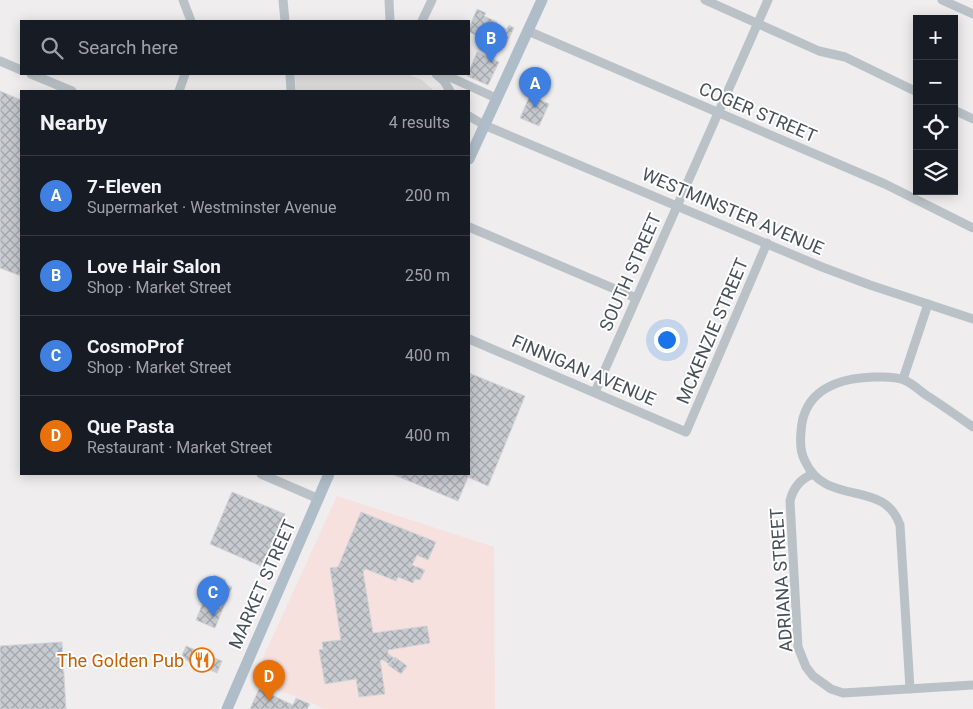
<!DOCTYPE html>
<meta charset="utf-8">
<style>
body{margin:0;font-family:Roboto,sans-serif;background:#242831;color:#f1f3f6}
.controls{position:absolute;right:15px;top:15px;display:grid;overflow:hidden;border-radius:0px;box-shadow:0 2px 12px #0003}
.controls button{width:45px;height:45px;display:grid;place-items:center;padding:0;border:0;border-bottom:1px solid #363941;background:#171b24;color:#f1f3f6;font:25px sans-serif}
.you{position:absolute;left:666px;top:339px;width:18px;height:18px;margin:-12px;border:4px solid #fff;border-radius:50%;background:#1a73e8;box-shadow:0 0 0 8px #1a73e833}
.badge{display:grid;place-items:center;width:32px;height:32px;border-radius:50%;background:#1a73e8;color:#fff;font-size:16px;font-weight:700}
.pin{position:absolute;translate:-50% -41px;filter:drop-shadow(0 1px 2px #0008)}
.pin::after{content:'';position:absolute;top:26px;width:18px;height:15px;background:inherit;clip-path:polygon(0 0,100% 0,50% 100%)}
.list{margin:0;padding:0;list-style:none}
h2{display:flex;justify-content:space-between;align-items:center;height:65px;margin:0;padding:0 20px;font-size:21px}
h2 small{font-size:16px;font-weight:400;color:#9ea1a6}
.list li{display:grid;grid-template-columns:32px 1fr auto;gap:15px;align-items:center;box-sizing:border-box;height:80px;padding:0 20px;border-top:1px solid #363941}
.list b{display:block;font-size:19px;white-space:nowrap}
.list p{margin:0;font-size:16px;white-space:nowrap;color:#9ea1a6}
.list em{font-size:16px;font-style:normal;color:#9ea1a6}
.icon{flex:none;width:28px;height:28px;fill:none;stroke:currentColor;stroke-width:2;stroke-linecap:round;stroke-linejoin:round}
.map{position:relative;flex:none;width:973px;height:709px;overflow:hidden}
.search{position:absolute;background:#171b24;box-shadow:0 2px 12px #0003;left:20px;top:20px;width:450px;height:55px;display:flex;align-items:center;gap:12px;box-sizing:border-box;padding:0 18px;border-radius:0px;color:#9ea1a6;font-size:19px}
.panel{position:absolute;background:#171b24;box-shadow:0 2px 12px #0003;left:20px;top:90px;width:450px;height:385px;border-radius:0px}
.map>svg:first-child{display:block}
.education{fill:#e0dede}
.medical{fill:#f7e1df}
.building{fill:url(#building-cross-hatch);stroke:#d2d4d8}
.lines{fill:none;stroke-linecap:round;stroke-linejoin:round}
.minor{stroke:#bac2c8;stroke-width:9}
.major{stroke:#afbdc9;stroke-width:11}
.labels{text-anchor:middle;dominant-baseline:central;stroke-width:4;stroke-linejoin:round;paint-order:stroke}
.street-label{font-size:18px;fill:#475158;stroke:#fff}
.food-label{font-size:18px;fill:#c56008;stroke:#fff;text-anchor:end}
</style>
<div class="map">
<svg width="973" height="709" viewBox="0 0 973 709">
<defs>
<pattern id="building-cross-hatch" width="8" height="8" patternUnits="userSpaceOnUse" patternTransform="scale(1.25)"><rect width="8" height="8" fill="#c7cacf"/><path d="M0 0l8 8M0 8l8-8" fill="none" stroke="#a3a6ab"/></pattern>
</defs>
<rect width="100%" height="100%" fill="#efeded"/>
<path class="education" d="M295,74H408L422,80L434,91H296Z"/>
<path class="medical" d="M337,496L494,547L495,709H325L295,696L252,682Z"/>
<g class="building">
<path d="M477,9L486,13L484,16L497,22L496,24L507,29L509,25L514,28L504,48L469,32V28Z"/>
<path d="M477,52L499,62L488,85L467,76Z"/>
<path d="M0,91L21,100V276L0,268Z"/>
<path d="M530,95L549,104L539,126L520,118Z"/>
<path d="M469,373L525,396L488,486L468,477L458,501L392,474H469Z"/>
<path d="M232,492L285,514L263,567L210,544Z"/>
<path d="M361,512L436,542L428,560L417,555L412,565L425,570L420,580L415,579L413,583L398,577L396,581L366,569L363,571L373,633L427,626L430,643L388,650V654L394,658L389,664L383,660H380L385,694L359,697L356,679L325,684L319,650L323,649L322,642L341,640L330,568L338,567Z"/>
<path d="M214,575L226,580L224,584L232,587L215,628L196,620Z"/>
<path d="M62,642L66,709H0V646Z"/>
<path d="M186,646L222,661L217,673L181,658Z"/>
<path d="M395,657L407,666L401,674L388,665Z"/>
<path d="M259,689L293,705L296,698L310,704L307,709H250Z"/>
</g>
<g class="lines">
<g class="minor">
<path d="M183,0L191,21"/>
<path d="M283,0L285,21"/>
<path d="M389,0L390,21"/>
<path d="M705,0L819,51L845,57L917,92"/>
<path d="M942,0L973,14"/>
<path d="M422,21L432,0"/>
<path d="M528,31L885,184L973,228"/>
<path d="M0,61L21,70"/>
<path d="M31,74L72,91"/>
<path d="M290,74L291,91"/>
<path d="M436,74L444,81L450,91"/>
<path d="M443,74L496,98"/>
<path d="M179,91L185,74"/>
<path d="M954,110L973,119"/>
<path d="M469,116L484,125L822,267L870,285L973,319"/>
<path d="M469,227L636,298"/>
<path d="M469,339L686,432L767,243"/>
<path d="M903,379L928,304"/>
<path d="M595,392L768,0"/>
<path d="M261,474L319,499"/>
<path d="M813,474C800,479 793,488 790,501L798,647L806,667L813,676L831,689L843,693L973,685"/>
<path d="M910,689L900,525C884,478 826,508 805,461C800,452 800,442 801,432C803,390 838,378 874,377C883,377 896,376 904,380C912,383 919,390 926,395C942,405 957,416 973,427"/>
</g>
<g class="major">
<path d="M469,159L542,0"/>
<path d="M227,709L329,474"/>
</g>
</g>
<defs>
<g id="restaurant-ring" transform="scale(1.25)"><circle r="9.5" fill="#fff" stroke="#e8710a" stroke-width="1.5"/><path d="M-5-6h1v4h1v-4h1v4h1v-4h1v5L-1.5 .5V6h-2V.5L-5-1ZM5-6V6H3V1.5H1.5Q1.5-4 5-6Z" fill="#e8710a"/></g>
</defs>
<g fill-rule="evenodd">
<use href="#restaurant-ring" x="202" y="660"/>
</g>
<g class="labels">
<g class="street-label">
<text transform="translate(758 112) rotate(23)">COGER STREET</text>
<text transform="translate(733 211) rotate(23)">WESTMINSTER AVENUE</text>
<text transform="translate(630 272) rotate(-66)">SOUTH STREET</text>
<text transform="translate(712 331) rotate(-67)">MCKENZIE STREET</text>
<text transform="translate(584 370) rotate(23)">FINNIGAN AVENUE</text>
<text transform="translate(781 580) rotate(-94)">ADRIANA STREET</text>
<text transform="translate(262 584) rotate(-66)">MARKET STREET</text>
</g>
<g class="food-label">
<text x="184" y="660">The Golden Pub</text>
</g>
</g>
</svg>
<div class="controls">
<button>+</button>
<button>−</button>
<button><svg class="icon" aria-label="locate" viewBox="0 0 24 24"><circle cx="12" cy="12" r="6"/><path d="M12 2v4M12 18v4M2 12h4M18 12h4"/></svg></button>
<button><svg class="icon" aria-label="layers" viewBox="0 0 24 24"><path d="M12 4l9 5-9 5-9-5zM3 14l9 5 9-5"/></svg></button>
</div>
<div class="you"></div>
<div class="pin badge" style="left:535px;top:108px;background:#3f7fe0">A</div>
<div class="pin badge" style="left:491px;top:63px;background:#3f7fe0">B</div>
<div class="pin badge" style="left:213px;top:617px;background:#3f7fe0">C</div>
<div class="pin badge" style="left:269px;top:701px;background:#e8710a">D</div>
<div class="search"><svg class="icon" aria-label="search" viewBox="0 0 24 24"><circle cx="10" cy="10" r="6"/><path d="M15 15l6 6"/></svg>Search here</div>
<section class="panel">
<h2>Nearby<small>4 results</small></h2>
<ul class="list">
<li><span class="badge" style="background:#3f7fe0">A</span><div><b>7-Eleven</b><p>Supermarket · Westminster Avenue</p></div><em>200 m</em></li>
<li><span class="badge" style="background:#3f7fe0">B</span><div><b>Love Hair Salon</b><p>Shop · Market Street</p></div><em>250 m</em></li>
<li><span class="badge" style="background:#3f7fe0">C</span><div><b>CosmoProf</b><p>Shop · Market Street</p></div><em>400 m</em></li>
<li><span class="badge" style="background:#e8710a">D</span><div><b>Que Pasta</b><p>Restaurant · Market Street</p></div><em>400 m</em></li>
</ul>
</section>
</div>
